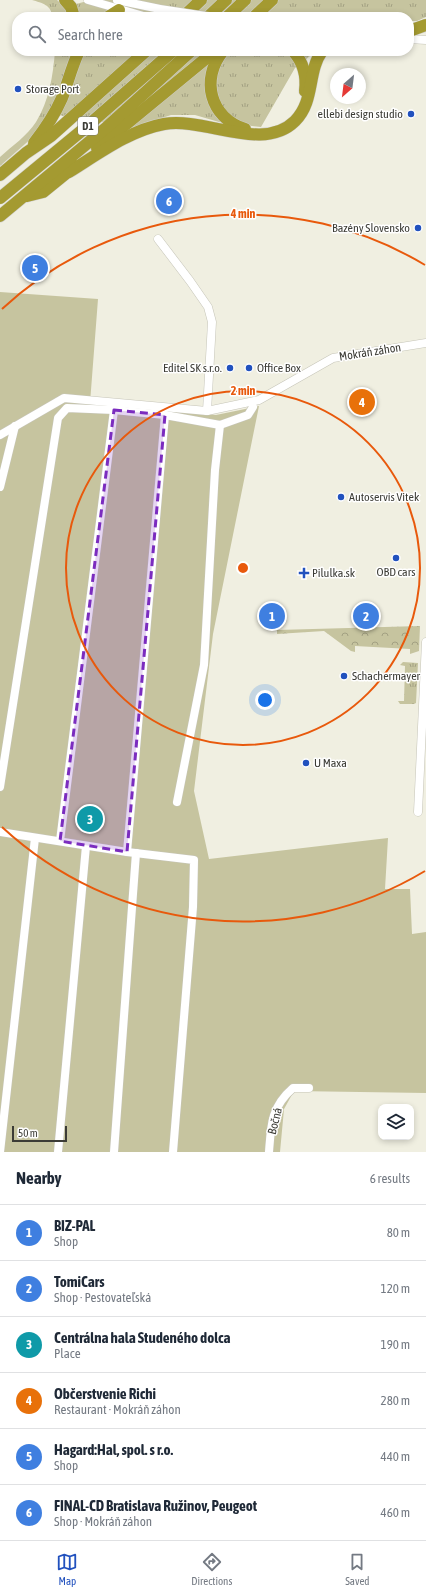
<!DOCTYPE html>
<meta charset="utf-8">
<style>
body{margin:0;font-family:"Asap Condensed",sans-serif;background:#f6f6f7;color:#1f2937}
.controls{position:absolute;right:12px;bottom:12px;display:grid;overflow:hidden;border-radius:8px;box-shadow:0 2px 6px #0003}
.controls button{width:36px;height:36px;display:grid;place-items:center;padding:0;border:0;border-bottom:1px solid #e0e1e3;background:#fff;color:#1f2937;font:20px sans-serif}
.compass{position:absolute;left:330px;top:68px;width:36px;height:36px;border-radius:50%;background:#fff;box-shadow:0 2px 6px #0003;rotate:208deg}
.scale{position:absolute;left:12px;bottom:10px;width:55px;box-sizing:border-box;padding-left:4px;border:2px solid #3c3c36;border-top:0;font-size:11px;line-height:14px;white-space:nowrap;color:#3c3c36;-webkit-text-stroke:3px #fff;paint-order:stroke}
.you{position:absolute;left:265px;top:700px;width:14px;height:14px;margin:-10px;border:3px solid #fff;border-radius:50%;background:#1a73e8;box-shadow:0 0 0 6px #1a73e833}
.badge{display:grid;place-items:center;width:26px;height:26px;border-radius:50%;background:#2151be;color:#fff;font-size:13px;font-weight:700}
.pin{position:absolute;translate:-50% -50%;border:2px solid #fff;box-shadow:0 1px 4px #0006}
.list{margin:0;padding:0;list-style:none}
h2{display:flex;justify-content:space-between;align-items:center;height:52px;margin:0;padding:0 16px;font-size:17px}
h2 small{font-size:13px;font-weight:400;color:#747a83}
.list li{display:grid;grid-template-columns:26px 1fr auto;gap:12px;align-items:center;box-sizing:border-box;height:56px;padding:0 16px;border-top:1px solid #e0e1e3}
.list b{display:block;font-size:15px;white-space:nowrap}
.list p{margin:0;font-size:13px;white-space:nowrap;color:#747a83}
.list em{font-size:13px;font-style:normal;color:#747a83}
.icon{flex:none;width:22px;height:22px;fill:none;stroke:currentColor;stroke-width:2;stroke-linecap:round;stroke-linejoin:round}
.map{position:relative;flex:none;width:426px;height:1152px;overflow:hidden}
.search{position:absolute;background:#fff;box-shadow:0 2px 6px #0003;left:12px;right:12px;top:12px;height:44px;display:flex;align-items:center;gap:10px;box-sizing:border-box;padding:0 14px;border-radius:16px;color:#747a83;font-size:15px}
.sheet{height:388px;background:#fff}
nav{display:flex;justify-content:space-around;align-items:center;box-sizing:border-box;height:56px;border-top:1px solid #e0e1e3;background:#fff;font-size:11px;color:#747a83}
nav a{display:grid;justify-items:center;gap:2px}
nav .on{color:#2151be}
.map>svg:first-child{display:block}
.grass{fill:url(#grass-tufts)}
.park{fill:url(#park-crowns)}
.garden{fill:#c6c49f}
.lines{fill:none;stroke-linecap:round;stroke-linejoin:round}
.minor-casing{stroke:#c6c5b8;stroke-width:9}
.highway-casing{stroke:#d0d0cf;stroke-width:13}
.minor{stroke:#fff;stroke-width:8}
.highway{stroke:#a49a31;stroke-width:12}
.minor-bridge-casing{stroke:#c6c5b8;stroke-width:9;stroke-linecap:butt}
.minor-bridge{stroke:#fff;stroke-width:8}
.marked{fill:#7b2cbf;fill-opacity:0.2;stroke:#7b2cbf;stroke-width:3;stroke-dasharray:8 5;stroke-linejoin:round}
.ring{fill:none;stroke:#e8590c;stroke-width:2}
.poi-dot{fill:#2151be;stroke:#fff;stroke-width:1.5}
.labels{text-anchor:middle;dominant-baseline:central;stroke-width:3;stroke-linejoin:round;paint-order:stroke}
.shield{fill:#fff;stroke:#767672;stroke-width:1}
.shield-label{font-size:11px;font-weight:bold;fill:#3c3c36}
.poi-label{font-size:12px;fill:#3c3c36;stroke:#fff;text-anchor:start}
.street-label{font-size:12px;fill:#3c3c36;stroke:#fff}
.centre{fill:#e8590c;stroke:#fff;stroke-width:2}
.ring-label{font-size:12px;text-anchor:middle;font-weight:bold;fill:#e8590c;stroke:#fff;stroke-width:3;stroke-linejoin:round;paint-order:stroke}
</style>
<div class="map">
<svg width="426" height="1152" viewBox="0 0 426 1152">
<defs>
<pattern id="grass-tufts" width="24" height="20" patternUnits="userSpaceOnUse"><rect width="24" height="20" fill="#c6c49f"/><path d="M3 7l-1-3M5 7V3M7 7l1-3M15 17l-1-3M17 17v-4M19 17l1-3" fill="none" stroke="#a2a082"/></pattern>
<pattern id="park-crowns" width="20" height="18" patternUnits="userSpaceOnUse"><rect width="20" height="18" fill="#c6c49f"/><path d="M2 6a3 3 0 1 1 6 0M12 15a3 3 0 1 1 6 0" fill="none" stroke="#a2a082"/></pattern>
</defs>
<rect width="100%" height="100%" fill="#f0efe1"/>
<g class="grass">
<path d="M32,0H57L65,7L91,0H426V17L417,21H409V17L337,16L336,17H52C52,5 42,3 32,0Z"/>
<path d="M55,51H312L310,56L295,68L261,127L219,122L195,115H171L135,127L51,114L41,130L0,166V157C12,146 27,136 36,122C49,101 53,76 55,51Z"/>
<path d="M403,662L418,663L416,703L414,704H400L398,701H404L405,666L400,665Z"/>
</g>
<path class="park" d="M420,626L419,651L410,654V649L355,646V652L351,651L324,631L277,634V630Z"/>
<path class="garden" d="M0,292L98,299L90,403L216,415L259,406L213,634L194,791L209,859L388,838L385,889H410L412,934L426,932V1093L294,1091L284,1109L280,1152H0Z"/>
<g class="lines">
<g class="minor-casing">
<g id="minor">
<path d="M88,0L147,17"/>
<path d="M117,0L160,9"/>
<path d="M409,39L426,40"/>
<path d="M158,239L190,281L208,307L212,322L207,411"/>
<path d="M0,435L64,398L207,411L259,400L333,358L426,343"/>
<path d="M0,487L15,426"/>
<path d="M0,787L58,418L67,408L114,410L165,415L220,425L248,415L253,407"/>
<path d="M177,802L204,665L215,470L220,425"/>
<path d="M418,812L426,642"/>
<path d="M0,832L127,852L194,860L193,907L173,1152"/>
<path d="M60,841L114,410"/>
<path d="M127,852L165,415"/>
<path d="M0,1152L35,838"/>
<path d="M58,1152L86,846"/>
<path d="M114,1152L136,853"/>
<path d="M269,1152C271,1125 271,1107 293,1088H309"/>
</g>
</g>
<g class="highway-casing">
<g id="highway">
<path d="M65,0L71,7L74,17"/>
<path d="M108,17L119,10"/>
<path d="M183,17L201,0"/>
<path d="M208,17L226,0"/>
<path d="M227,17L245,0"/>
<path d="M254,17L272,0"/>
<path d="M412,30L426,25"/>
<path d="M223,51C200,79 210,118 245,129"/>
<path d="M293,51C303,62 307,76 305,91"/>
<path d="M34,143C45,129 55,114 62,98C68,82 72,66 79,51"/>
<path d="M97,148L215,51"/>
<path d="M69,172C98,154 130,130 164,124C206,117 263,153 295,121C315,101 307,72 322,51"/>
<path d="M0,175L26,153L51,136L146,51"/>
<path d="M27,196L43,192L75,166"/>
<path d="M0,198L85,128L173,51"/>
<path d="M0,216L107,127L191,51"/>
</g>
</g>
<use href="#minor" class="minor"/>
<use href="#highway" class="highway"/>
<g class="minor-bridge-casing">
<path id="minor-bridge" d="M160,9L212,17"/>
</g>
<use href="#minor-bridge" class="minor-bridge"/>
</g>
<path class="marked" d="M114,410L165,415L127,852L60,841Z"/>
<g class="ring">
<circle cx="243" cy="568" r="177"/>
<path d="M425 871A354 354 0 0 1 2 827M2 309A354 354 0 0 1 425 265"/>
</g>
<g class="poi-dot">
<circle cx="18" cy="89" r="4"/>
<circle cx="411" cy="114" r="4"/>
<circle cx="418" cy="228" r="4"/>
<circle cx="230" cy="368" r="4"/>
<circle cx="249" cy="368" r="4"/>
<circle cx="341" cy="497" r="4"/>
<circle cx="396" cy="558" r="4"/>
<path d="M302 567h4v4h4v4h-4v4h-4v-4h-4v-4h4z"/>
<circle cx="344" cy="676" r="4"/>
<circle cx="306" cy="763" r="4"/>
</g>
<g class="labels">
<rect class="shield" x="78" y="117" width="20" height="18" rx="3"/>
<g class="shield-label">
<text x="88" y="126">D1</text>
</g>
<g class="poi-label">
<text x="26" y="89">Storage Port</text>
<text x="403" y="114" text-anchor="end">ellebi design studio</text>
<text x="410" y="228" text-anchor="end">Bazény Slovensko</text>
<text x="222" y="368" text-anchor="end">Editel SK s.r.o.</text>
<text x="257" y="368">Office Box</text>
<text x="349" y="497">Autoservis Vitek</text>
<text x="396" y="572" text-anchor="middle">OBD cars</text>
<text x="312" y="573">Pilulka.sk</text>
<text x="352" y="676">Schachermayer</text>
<text x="314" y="763">U Maxa</text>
</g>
<g class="street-label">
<text transform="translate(370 352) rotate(-9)">Mokráň záhon</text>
<text transform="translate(275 1121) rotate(-76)">Bočná</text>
</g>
</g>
<circle cx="243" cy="568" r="6" class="centre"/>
<g class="ring-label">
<text x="243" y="218">4 min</text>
<text x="243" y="395">2 min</text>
</g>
</svg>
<div class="controls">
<button><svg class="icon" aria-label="layers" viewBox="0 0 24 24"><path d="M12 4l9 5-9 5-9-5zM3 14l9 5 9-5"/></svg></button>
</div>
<svg class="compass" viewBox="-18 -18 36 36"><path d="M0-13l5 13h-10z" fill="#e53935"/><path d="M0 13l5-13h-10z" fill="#747a83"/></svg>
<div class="scale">50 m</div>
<div class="you"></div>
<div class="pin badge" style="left:272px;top:616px;background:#3f7fe0">1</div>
<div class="pin badge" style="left:366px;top:616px;background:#3f7fe0">2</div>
<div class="pin badge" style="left:90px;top:819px;background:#0f9aa8">3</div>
<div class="pin badge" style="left:362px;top:402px;background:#e8710a">4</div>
<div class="pin badge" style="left:35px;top:268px;background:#3f7fe0">5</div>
<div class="pin badge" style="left:169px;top:201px;background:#3f7fe0">6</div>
<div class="search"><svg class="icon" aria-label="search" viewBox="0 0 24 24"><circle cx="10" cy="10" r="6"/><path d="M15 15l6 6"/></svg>Search here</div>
</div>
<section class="sheet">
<h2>Nearby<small>6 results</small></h2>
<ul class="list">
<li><span class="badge" style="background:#3f7fe0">1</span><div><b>BIZ-PAL</b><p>Shop</p></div><em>80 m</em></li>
<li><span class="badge" style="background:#3f7fe0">2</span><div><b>TomiCars</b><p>Shop · Pestovateľská</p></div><em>120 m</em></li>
<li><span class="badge" style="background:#0f9aa8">3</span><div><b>Centrálna hala Studeného dolca</b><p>Place</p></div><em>190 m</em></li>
<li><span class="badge" style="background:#e8710a">4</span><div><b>Občerstvenie Richi</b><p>Restaurant · Mokráň záhon</p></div><em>280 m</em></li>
<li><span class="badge" style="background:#3f7fe0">5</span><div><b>Hagard:Hal, spol. s r.o.</b><p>Shop</p></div><em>440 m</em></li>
<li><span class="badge" style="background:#3f7fe0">6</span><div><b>FINAL-CD Bratislava Ružinov, Peugeot</b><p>Shop · Mokráň záhon</p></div><em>460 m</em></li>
</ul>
</section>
<nav>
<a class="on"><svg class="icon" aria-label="map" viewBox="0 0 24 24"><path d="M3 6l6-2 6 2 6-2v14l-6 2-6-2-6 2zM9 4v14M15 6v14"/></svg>Map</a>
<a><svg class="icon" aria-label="directions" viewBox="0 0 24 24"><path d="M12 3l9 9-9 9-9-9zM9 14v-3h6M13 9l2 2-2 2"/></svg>Directions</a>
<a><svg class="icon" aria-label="saved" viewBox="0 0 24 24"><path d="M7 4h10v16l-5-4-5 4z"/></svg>Saved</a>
</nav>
